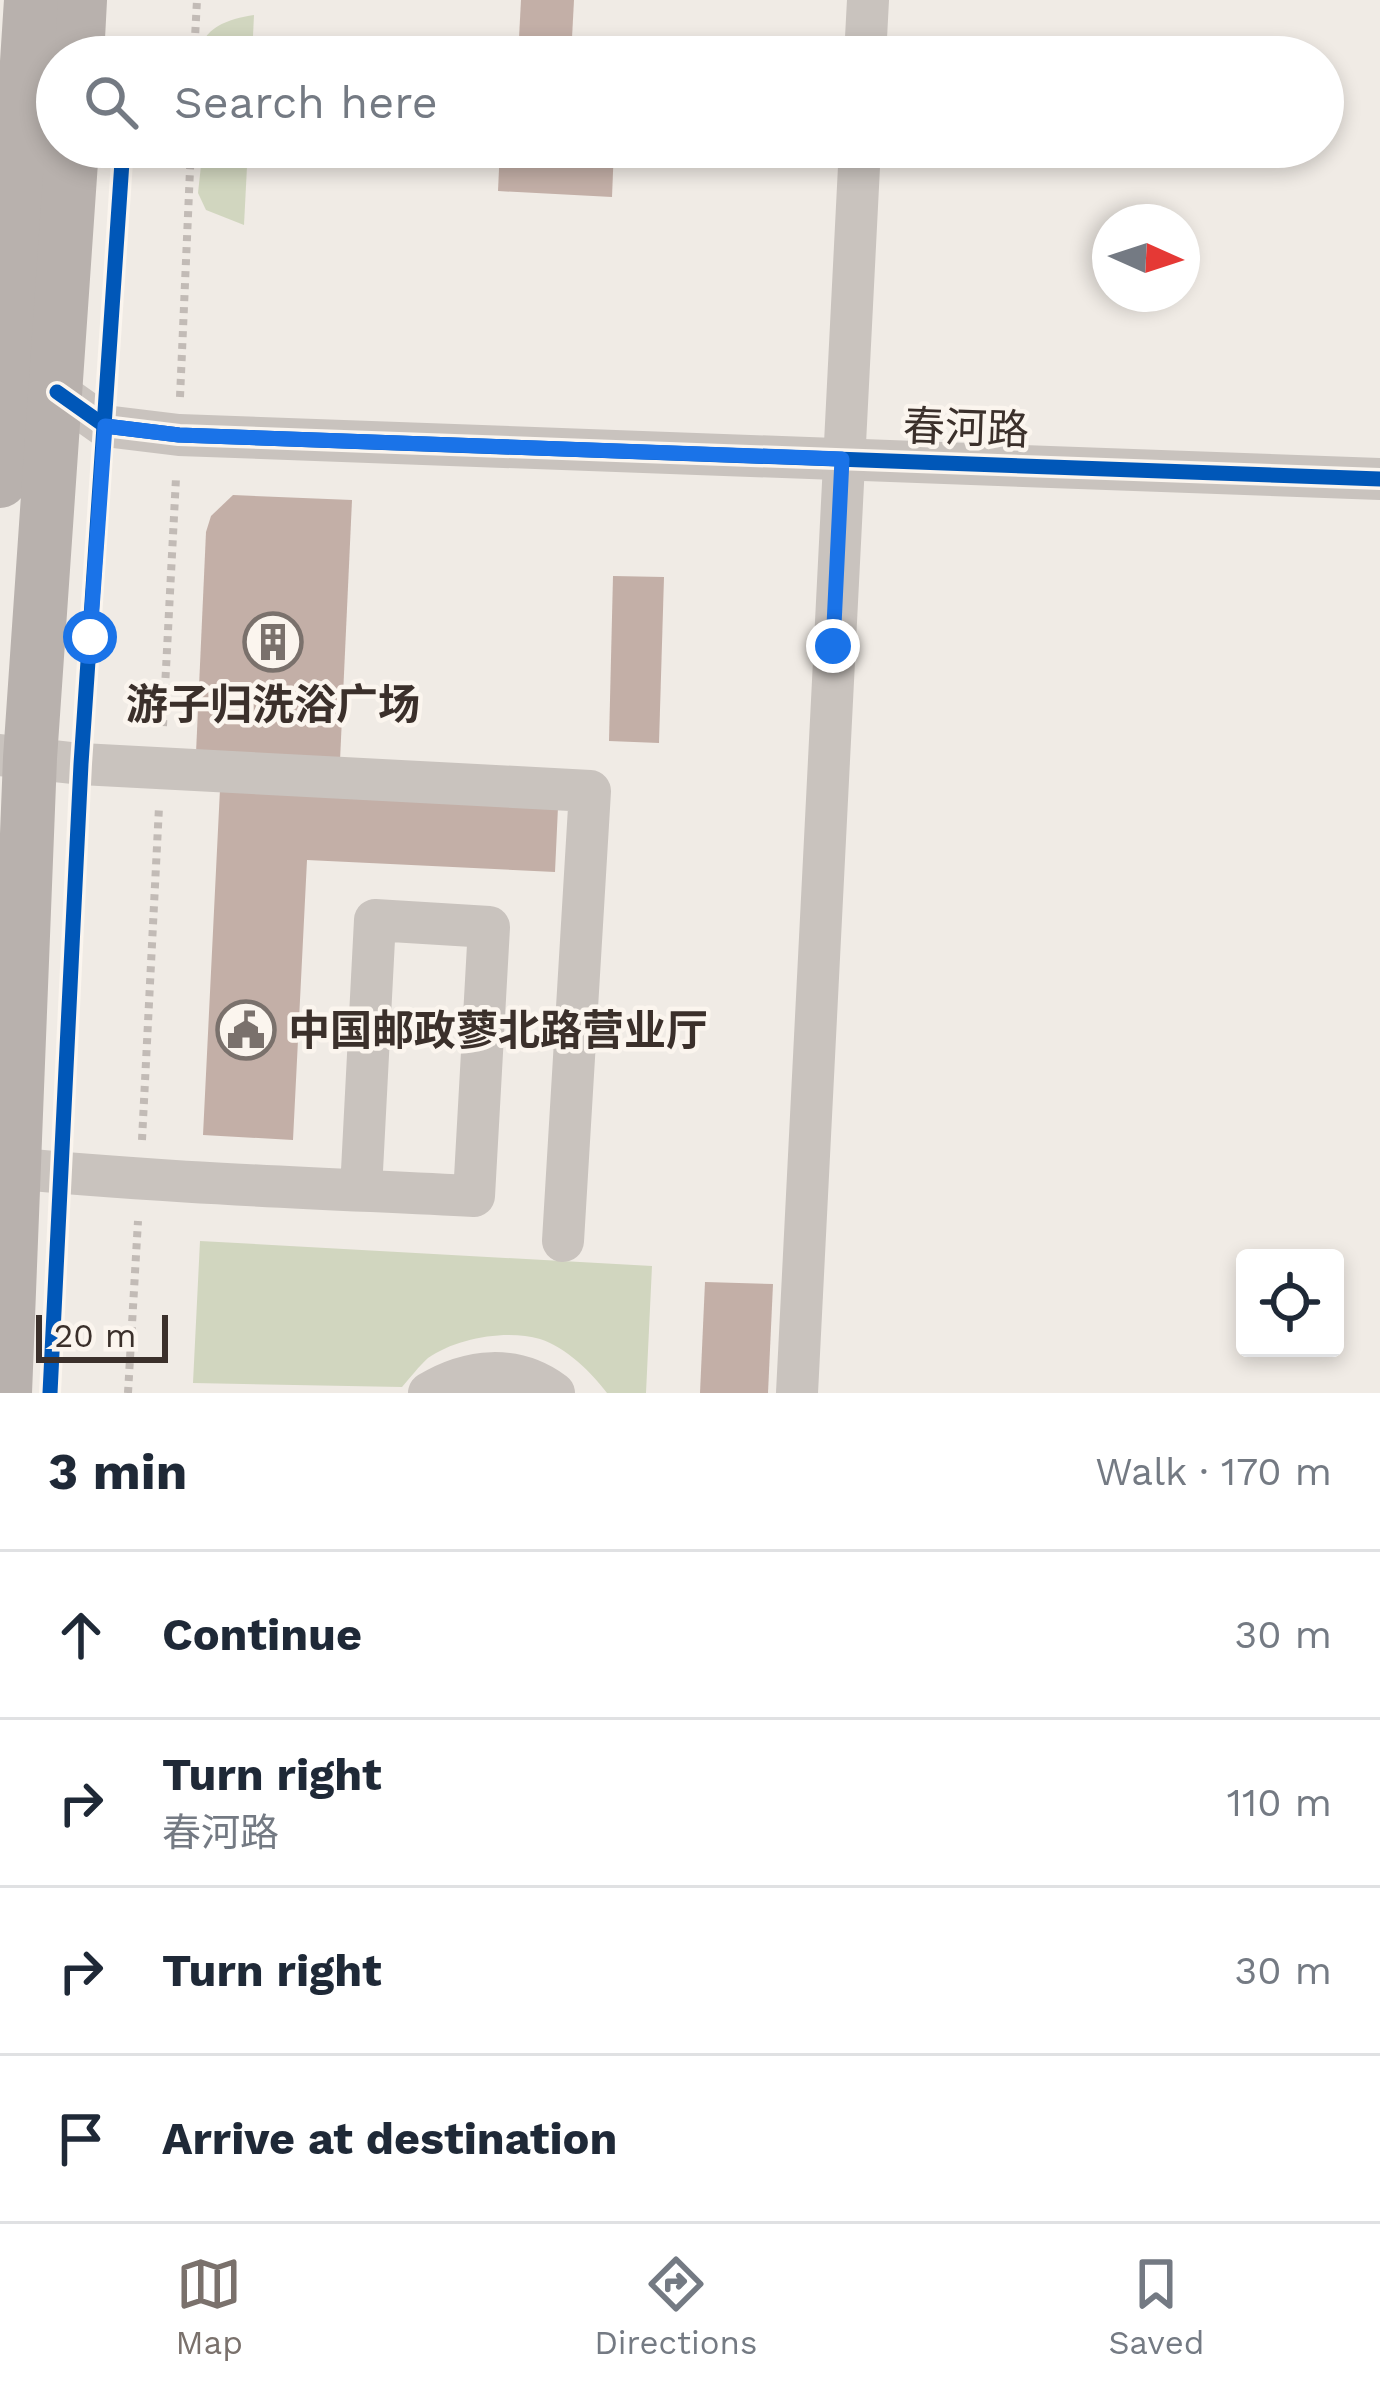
<!DOCTYPE html>
<meta charset="utf-8">
<style>
body{margin:0;font-family:"Work Sans","Noto Sans SC",sans-serif;background:#f2f2f3;color:#1f2937}
.controls{position:absolute;right:36px;bottom:36px;display:grid;overflow:hidden;border-radius:12px;box-shadow:0 6px 18px #0003}
.controls button{width:108px;height:108px;display:grid;place-items:center;padding:0;border:0;border-bottom:3px solid #e0e1e3;background:#fff;color:#1f2937;font:60px sans-serif}
.compass{position:absolute;left:1092px;top:204px;width:108px;height:108px;border-radius:50%;background:#fff;box-shadow:0 6px 18px #0003;rotate:93deg}
.scale{position:absolute;left:36px;bottom:30px;width:132px;box-sizing:border-box;padding-left:12px;border:6px solid #3b302b;border-top:0;font-size:33px;line-height:42px;white-space:nowrap;color:#3b302b;-webkit-text-stroke:9px #fbf5ee;paint-order:stroke}
.stop{position:absolute;width:36px;height:36px;margin:-27px;border:9px solid #1a73e8;border-radius:50%;background:#fff}
.stop.end{background:#1a73e8;border-color:#fff;box-shadow:0 3px 12px #0008}
.list{margin:0;padding:0;list-style:none}
h2{display:flex;justify-content:space-between;align-items:center;height:156px;margin:0;padding:0 48px;font-size:51px}
h2 small{font-size:39px;font-weight:400;color:#747a83}
.list li{display:grid;grid-template-columns:78px 1fr auto;gap:36px;align-items:center;box-sizing:border-box;height:168px;padding:0 48px;border-top:3px solid #e0e1e3}
.list b{display:block;font-size:45px;white-space:nowrap}
.list p{margin:0;font-size:39px;white-space:nowrap;color:#747a83}
.list em{font-size:39px;font-style:normal;color:#747a83}
.icon{flex:none;width:66px;height:66px;fill:none;stroke:currentColor;stroke-width:2;stroke-linecap:round;stroke-linejoin:round}
.map{position:relative;flex:none;width:1380px;height:1393px;overflow:hidden}
.search{position:absolute;background:#fff;box-shadow:0 6px 18px #0003;left:36px;right:36px;top:36px;height:132px;display:flex;align-items:center;gap:30px;box-sizing:border-box;padding:0 42px;border-radius:66px;color:#747a83;font-size:45px}
.sheet{height:828px;background:#fff}
nav{display:flex;justify-content:space-around;align-items:center;box-sizing:border-box;height:168px;border-top:3px solid #e0e1e3;background:#fff;font-size:33px;color:#747a83}
nav a{display:grid;justify-items:center;gap:6px}
nav .on{color:#7a716c}
.map>svg:first-child{display:block}
.green{fill:#d1d6bf}
.building{fill:#c3afa7}
.lines{fill:none;stroke-linecap:round;stroke-linejoin:round}
.path{stroke:#c2bbb6;stroke-width:8;stroke-dasharray:6 6;stroke-linecap:butt}
.minor{stroke:#c9c3be;stroke-width:42}
.major{stroke:#b8b1ad;stroke-width:54}
.cycleway-casing{stroke:#fbf5ee;stroke-width:22}
.cycleway{stroke:#0057b8;stroke-width:15}
.route{stroke:#1a73e8;stroke-width:15}
.labels{text-anchor:middle;dominant-baseline:central;stroke-width:9;stroke-linejoin:round;paint-order:stroke}
.street-label{font-size:42px;fill:#3b302b;stroke:#fbf5ee}
.poi-label{font-size:42px;font-weight:bold;fill:#3b302b;stroke:#fbf5ee}
</style>
<div class="map">
<svg width="1380" height="1393" viewBox="0 0 1380 1393">
<rect width="100%" height="100%" fill="#f0ebe5"/>
<g class="green">
<path d="M254,15L252,57H198C202,27 228,19 254,15Z"/>
<path d="M203,147H248L244,225L206,210L198,193Z"/>
<path d="M200,1241L652,1266L646,1393H607C591,1372 567,1348 540,1339C507,1329 456,1338 428,1358C419,1366 410,1378 402,1387L193,1383Z"/>
</g>
<g class="building">
<path d="M521,0H574L571,57H518Z"/>
<path d="M500,147H614L612,197L498,191Z"/>
<path d="M233,495L352,500L340,761L196,753L206,532L211,516Z"/>
<path d="M613,576L664,577L659,743L609,741Z"/>
<path d="M220,789L558,807L555,872L307,860L293,1140L203,1135Z"/>
<path d="M705,1282L773,1284L768,1393H700Z"/>
</g>
<g class="lines">
<g class="path">
<path d="M194,57L197,0"/>
<path d="M180,397L191,147"/>
<path d="M163,726L176,478"/>
<path d="M142,1140L159,807"/>
<path d="M128,1393L138,1221"/>
</g>
<g class="minor">
<path d="M865,57L868,0"/>
<path d="M57,392L105,426L179,435L1380,479"/>
<path d="M0,755L81,764L590,791L563,1241"/>
<path d="M0,1167C157,1183 316,1188 474,1196L489,927L375,920L361,1190"/>
<path d="M429,1393C469,1369 515,1364 554,1393"/>
<path d="M797,1393L860,147"/>
</g>
<g class="major">
<path d="M77,57L80,0"/>
<path d="M0,481L31,0"/>
<path d="M5,1393L30,758L72,147"/>
</g>
<g class="cycleway-casing">
<g id="cycleway">
<path d="M57,392L105,426L179,435L1380,479"/>
<path d="M50,1393L81,764L123,147"/>
</g>
</g>
<use href="#cycleway" class="cycleway"/>
</g>
<g class="lines">
<path class="route" d="M90,637L105,426L179,435L842,459L833,646"/>
</g>
<defs>
<g id="building-ring" transform="scale(3)"><circle r="9.5" fill="#fbf5ee" stroke="#7a716c" stroke-width="1.5"/><path d="M-4-6H4V6H1V3H-1V6H-4ZM-2.5-4.3h1.7v1.8h-1.7ZM.8-4.3h1.7v1.8H.8ZM-2.5-1h1.7V.8h-1.7ZM.8-1h1.7V.8H.8Z" fill="#7a716c"/></g>
<g id="civic-ring" transform="scale(3)"><circle r="9.5" fill="#fbf5ee" stroke="#7a716c" stroke-width="1.5"/><path d="M-.6-6.5H3V-4.5H.6V-3L4-1V1h2V6H-6V1h2V-1L-.6-3ZM-1.2 2.5V6h2.4V2.5Z" fill="#7a716c"/></g>
</defs>
<g fill-rule="evenodd">
<use href="#building-ring" x="273" y="642"/>
<use href="#civic-ring" x="246" y="1030"/>
</g>
<g class="labels">
<g class="street-label">
<text transform="translate(966 428) rotate(2)">春河路</text>
</g>
<g class="poi-label">
<text x="273" y="704">游子归洗浴广场</text>
<text x="288" y="1030" text-anchor="start">中国邮政蓼北路营业厅</text>
</g>
</g>
</svg>
<div class="controls">
<button><svg class="icon" aria-label="locate" viewBox="0 0 24 24"><circle cx="12" cy="12" r="6"/><path d="M12 2v4M12 18v4M2 12h4M18 12h4"/></svg></button>
</div>
<svg class="compass" viewBox="-18 -18 36 36"><path d="M0-13l5 13h-10z" fill="#e53935"/><path d="M0 13l5-13h-10z" fill="#747a83"/></svg>
<div class="scale">20 m</div>
<div class="stop" style="left:90px;top:637px"></div>
<div class="stop end" style="left:833px;top:646px"></div>
<div class="search"><svg class="icon" aria-label="search" viewBox="0 0 24 24"><circle cx="10" cy="10" r="6"/><path d="M15 15l6 6"/></svg>Search here</div>
</div>
<section class="sheet">
<h2>3 min<small>Walk · 170 m</small></h2>
<ul class="list">
<li><svg class="icon" aria-label="ahead" viewBox="0 0 24 24"><path d="M12 20V5M6 11l6-6 6 6"/></svg><div><b>Continue</b></div><em>30 m</em></li>
<li><svg class="icon" aria-label="right" viewBox="0 0 24 24"><path d="M7 20v-9h11M14 6l5 5-5 5"/></svg><div><b>Turn right</b><p>春河路</p></div><em>110 m</em></li>
<li><svg class="icon" aria-label="right" viewBox="0 0 24 24"><path d="M7 20v-9h11M14 6l5 5-5 5"/></svg><div><b>Turn right</b></div><em>30 m</em></li>
<li><svg class="icon" aria-label="arrive" viewBox="0 0 24 24"><path d="M6 21V4h12l-3 4 3 4H6"/></svg><div><b>Arrive at destination</b></div></li>
</ul>
</section>
<nav>
<a class="on"><svg class="icon" aria-label="map" viewBox="0 0 24 24"><path d="M3 6l6-2 6 2 6-2v14l-6 2-6-2-6 2zM9 4v14M15 6v14"/></svg>Map</a>
<a><svg class="icon" aria-label="directions" viewBox="0 0 24 24"><path d="M12 3l9 9-9 9-9-9zM9 14v-3h6M13 9l2 2-2 2"/></svg>Directions</a>
<a><svg class="icon" aria-label="saved" viewBox="0 0 24 24"><path d="M7 4h10v16l-5-4-5 4z"/></svg>Saved</a>
</nav>
